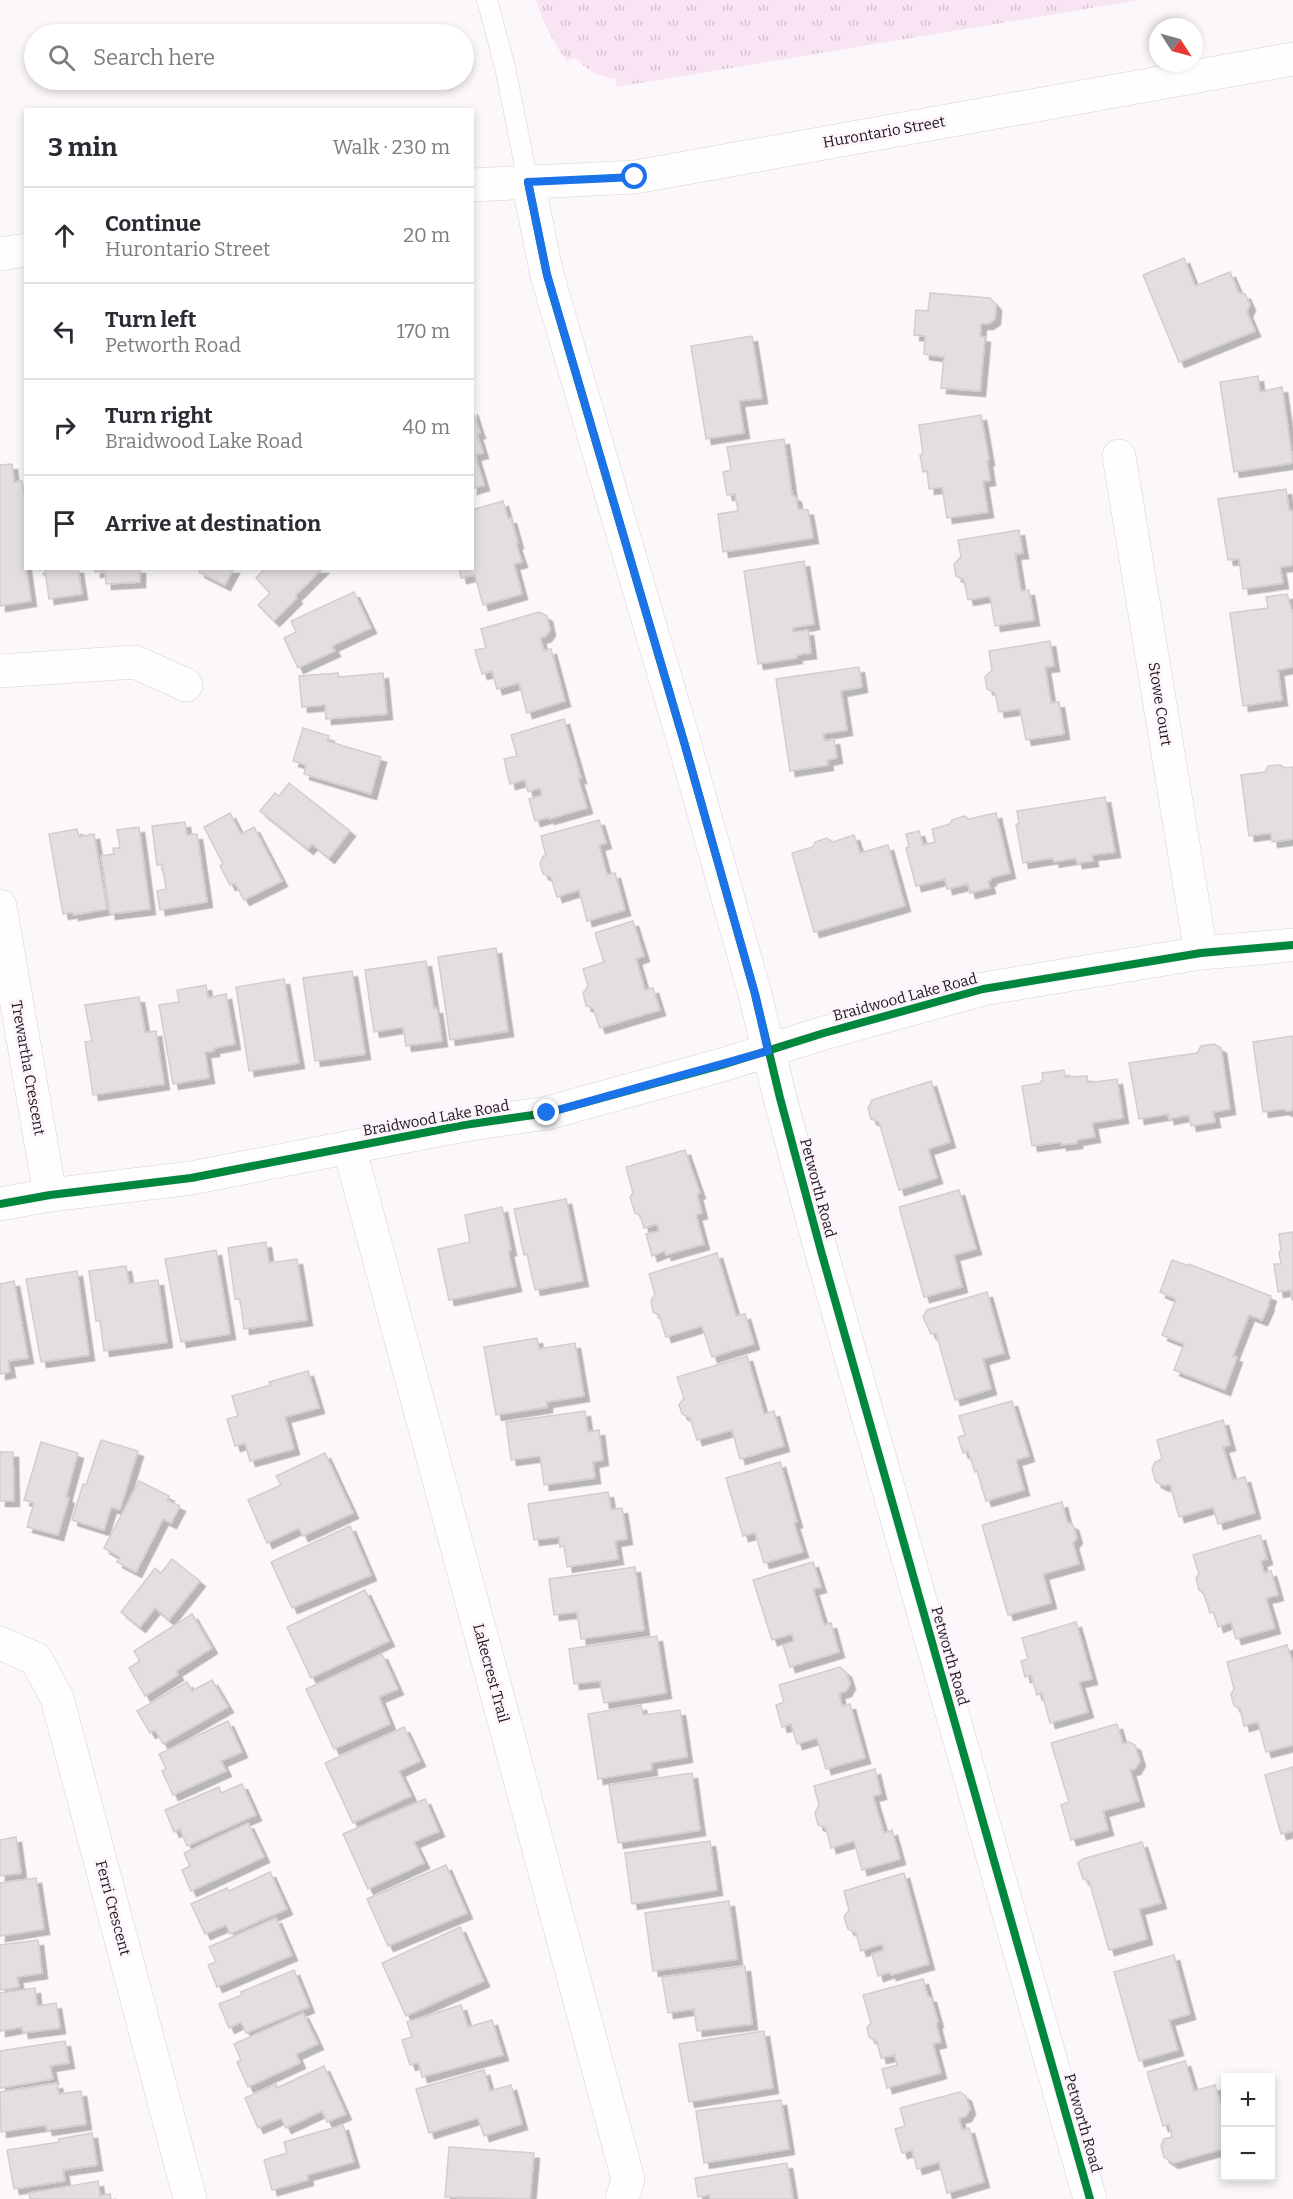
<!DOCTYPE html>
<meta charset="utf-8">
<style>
body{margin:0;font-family:Bitter,serif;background:#f2f2f3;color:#2b2b33}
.controls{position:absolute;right:18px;bottom:18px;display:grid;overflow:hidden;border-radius:0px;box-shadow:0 3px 9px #0003}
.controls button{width:54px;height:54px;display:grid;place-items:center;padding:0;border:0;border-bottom:2px solid #e1e1e2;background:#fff;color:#2b2b33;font:30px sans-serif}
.compass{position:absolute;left:1149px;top:18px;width:54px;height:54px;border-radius:50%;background:#fff;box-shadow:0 3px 9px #0003;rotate:126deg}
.stop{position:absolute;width:18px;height:18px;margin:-14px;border:4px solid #1a73e8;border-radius:50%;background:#fff}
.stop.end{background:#1a73e8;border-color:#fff;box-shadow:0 2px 6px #0008}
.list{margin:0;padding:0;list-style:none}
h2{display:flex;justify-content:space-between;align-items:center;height:78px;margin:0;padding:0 24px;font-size:26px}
h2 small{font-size:20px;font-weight:400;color:#7c7c81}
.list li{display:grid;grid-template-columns:39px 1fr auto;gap:18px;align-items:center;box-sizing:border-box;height:96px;padding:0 24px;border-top:2px solid #e1e1e2}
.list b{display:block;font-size:22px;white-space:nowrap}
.list p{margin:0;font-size:20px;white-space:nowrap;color:#7c7c81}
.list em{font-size:20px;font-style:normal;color:#7c7c81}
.icon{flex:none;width:33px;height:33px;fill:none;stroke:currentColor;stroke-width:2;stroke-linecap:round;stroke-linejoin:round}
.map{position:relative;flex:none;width:1293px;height:2199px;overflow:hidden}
.search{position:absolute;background:#fff;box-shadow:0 3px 9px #0003;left:24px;top:24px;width:450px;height:66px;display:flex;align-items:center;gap:15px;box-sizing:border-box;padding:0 21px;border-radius:33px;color:#7c7c81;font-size:22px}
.panel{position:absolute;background:#fff;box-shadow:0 3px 9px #0003;left:24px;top:108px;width:450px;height:462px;border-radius:0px}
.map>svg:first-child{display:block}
.grass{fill:url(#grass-tufts)}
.building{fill:#e3dee2;stroke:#d2cdd1;stroke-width:1.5;filter:url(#shadow)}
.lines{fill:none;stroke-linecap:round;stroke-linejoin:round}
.lane-casing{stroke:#d7d2d6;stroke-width:21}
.street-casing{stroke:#d7d2d6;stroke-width:34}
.secondary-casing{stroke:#d7d2d6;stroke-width:34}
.primary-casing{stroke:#d7d2d6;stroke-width:34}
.lane{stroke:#fefefe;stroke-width:20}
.street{stroke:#fefefe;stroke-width:33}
.secondary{stroke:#fefefe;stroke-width:33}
.primary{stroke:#fefefe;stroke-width:33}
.cycleway-casing{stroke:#fdf5fb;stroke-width:11}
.cycleway{stroke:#00873e;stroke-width:8}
.route{stroke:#1a73e8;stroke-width:8}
.labels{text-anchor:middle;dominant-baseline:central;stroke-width:6;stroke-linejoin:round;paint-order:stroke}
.street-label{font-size:15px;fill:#1e171c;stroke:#fdf5fb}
</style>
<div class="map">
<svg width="1293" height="2199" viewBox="0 0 1293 2199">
<defs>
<pattern id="grass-tufts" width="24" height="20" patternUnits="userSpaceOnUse" patternTransform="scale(1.5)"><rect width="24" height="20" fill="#f9e4f4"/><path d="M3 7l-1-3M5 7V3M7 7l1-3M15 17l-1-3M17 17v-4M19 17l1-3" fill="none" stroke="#d5c3d1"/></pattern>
<filter id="shadow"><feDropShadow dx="5.5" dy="5.5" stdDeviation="0" flood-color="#0004"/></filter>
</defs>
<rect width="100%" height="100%" fill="#fbf7fa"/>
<path class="grass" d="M536,0H1139L616,87V79C598,77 587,70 574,57L567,61C553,42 543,23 536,0Z"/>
<g class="building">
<path d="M1184,258L1195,286L1230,272L1239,293L1245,294L1250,305L1247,312L1255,331L1179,362L1143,275Z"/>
<path d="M930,293L990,298L996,305L995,319L988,324H981L980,336L985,337L980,391L941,388L944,357L924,354L925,336L914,335L916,310L928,311Z"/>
<path d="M752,336L762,398L739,401L744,433L706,439L691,346Z"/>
<path d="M1258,376L1260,392L1282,387L1293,463L1234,472L1220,382Z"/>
<path d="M472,409L480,433L477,434L483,453L475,455L484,485L472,489Z"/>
<path d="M981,415L989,460H987L990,480L983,481L988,512L947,518L942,487L929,489L927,471L923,472L920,455L923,454L919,425Z"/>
<path d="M784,439L792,495L796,497L798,509L808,510L813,538L723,552L718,514L738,511L735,494L727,495L723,472L731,470L727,447Z"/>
<path d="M12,464L14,482L22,481L26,506L25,559L31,601L0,606V465Z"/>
<path d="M1286,489L1289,510L1293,511V565L1280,567L1283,583L1243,589L1239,559L1228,560L1218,499Z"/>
<path d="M503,501L508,519L511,518L518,543L516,544L522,562L514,564L522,594L483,605L475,575L461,578L459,568H472V510Z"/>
<path d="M1019,530L1023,553L1015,554L1021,591L1029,590L1034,620L995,626L990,596L968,600L964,580L956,576L954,564L961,557L958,540Z"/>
<path d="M804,561L814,624L793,628V632L808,630L811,653L796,655L797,658L758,664L744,571Z"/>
<path d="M38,568H78L82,594L49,599L45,569L39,570Z"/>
<path d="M95,568H140V582L106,584L105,571L95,572Z"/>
<path d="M201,568H234L225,585L199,572Z"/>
<path d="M265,568H323L295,596L297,598L274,621L258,605L270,593L256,578Z"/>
<path d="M354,592L371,628L332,646L335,651L298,668L284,638L296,632L291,621Z"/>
<path d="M1287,594L1293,615V667L1278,670L1282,700L1243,706L1230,613L1268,608L1266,597Z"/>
<path d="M539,612L547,616L550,630L546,636L540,638L544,651L551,649L565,701L527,713L519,683L497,689L492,671L482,674L475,650L486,648L481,629Z"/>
<path d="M1050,641L1054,666L1045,667L1051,703L1059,702L1064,734L1026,740L1020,709L999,712L995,693L987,689L985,677L992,670L989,651Z"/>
<path d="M859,667L862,687L841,691L847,730L823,734L825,741L834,739L837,758L827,760L828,765L790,771L776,679Z"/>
<path d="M338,673L339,677L383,673L387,714L326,719L325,705L302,707L299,676Z"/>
<path d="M564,719L581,778H578L587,808L549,819V817L535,821L529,799L542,795L540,788L528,792L525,780L510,784L504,759L517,756L511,735Z"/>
<path d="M303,728L329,736L327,741L381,757L371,794L304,774L306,765L293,761Z"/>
<path d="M1280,765L1285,768L1293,767V839L1272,842L1271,833L1249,836L1241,775L1265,772L1268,766Z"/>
<path d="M289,783L350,831L329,858L312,844L308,849L260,811L275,793L279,796Z"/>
<path d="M1105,797L1115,852L1092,855L1093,861L1077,863L1076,858L1054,862L1053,858L1023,863L1016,824H1019L1017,811Z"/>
<path d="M230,813L241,834L254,827L282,881L244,900L235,883L230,885L220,866L223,864L204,827Z"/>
<path d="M996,813L1010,873L990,878L991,880L988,881L990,888L970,893L968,884L947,889L945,879L916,886L906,848L909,847L906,834L919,831L923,845L935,842L932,829L950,824L952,820L964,816L969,819Z"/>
<path d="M599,820L606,843L599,845L607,875L615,873L625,910L587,921L579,890L557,897L551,877L543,874L540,864L543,856H546L541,836Z"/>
<path d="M185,822L187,835L197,834L207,902L160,910L157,891L166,889L162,864L157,865L152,826Z"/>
<path d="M139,827L150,909L110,914L101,856L114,854L113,848H120L117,830Z"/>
<path d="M77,829L79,837L94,834L107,909L73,915V912L63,914L49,834Z"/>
<path d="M854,835L860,853L888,845L905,906L814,932L792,853L813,847L815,842L827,838L833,842Z"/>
<path d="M633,921L644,956L636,959L645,990L653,988L660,1010L600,1028L593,1008L586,1006L583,993L588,986L583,969L604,962L595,933Z"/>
<path d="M496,948L508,1031L450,1040L438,957Z"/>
<path d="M426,961L434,1009L437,1008L442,1041L406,1046L403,1027L374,1032L365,970Z"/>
<path d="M352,971L365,1054L315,1061L303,978Z"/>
<path d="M284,979L299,1063L249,1071L236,987Z"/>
<path d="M206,985L208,998L226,994L235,1044L214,1048V1051L205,1052L209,1078L173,1084L159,1005L179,1002L177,990Z"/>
<path d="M139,997L145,1033L156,1031L164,1084L93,1095L85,1042L92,1041L85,1005Z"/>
<path d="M1293,1036V1110L1287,1111L1283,1109L1263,1112L1253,1042Z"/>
<path d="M1214,1044L1221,1048L1230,1109L1213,1112L1215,1122L1191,1126L1189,1115L1169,1119L1168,1114L1139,1119L1129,1063L1197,1053L1201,1046Z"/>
<path d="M1064,1070L1065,1077L1087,1076L1088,1083L1117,1079L1123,1118L1092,1123L1095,1137L1077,1140V1143L1061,1145V1142L1032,1146L1022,1086L1041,1083V1081H1043L1042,1073Z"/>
<path d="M931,1081L950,1142L928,1149L937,1178L899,1190L879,1122L871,1119L868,1108L872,1100Z"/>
<path d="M685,1150L700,1193L697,1194L702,1213L696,1215L704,1244L666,1255L665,1251L652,1256L646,1234L659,1231L657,1224L644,1228L640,1215L635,1213L630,1197L633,1193L626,1167Z"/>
<path d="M959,1190L976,1249L954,1255L962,1287L924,1297L899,1207Z"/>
<path d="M566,1199L583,1281L535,1290L527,1254L524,1255L514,1209Z"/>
<path d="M502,1207L511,1250L508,1251L516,1286L449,1300L438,1249L470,1242L465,1215Z"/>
<path d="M1293,1232V1300H1292L1291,1290L1278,1292L1274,1264H1281L1279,1252L1281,1251L1279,1234Z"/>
<path d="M266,1242L269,1263L297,1259L307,1320L244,1329L240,1299H235L228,1248Z"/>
<path d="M216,1250L230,1334L181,1342L165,1259Z"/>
<path d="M717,1253L736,1316L745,1314L754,1344L712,1357L702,1326L666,1337L659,1315L653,1312L651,1301L655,1294L649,1274Z"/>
<path d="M1172,1260L1189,1266V1264L1271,1296L1268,1304L1269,1305L1262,1320L1249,1315L1233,1356L1237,1357L1225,1390L1174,1370L1184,1344L1162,1335L1176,1299L1160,1292Z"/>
<path d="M126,1266L129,1284L158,1280L167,1342L104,1351L100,1321H96L89,1271Z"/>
<path d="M77,1271L89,1355L41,1362L26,1279Z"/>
<path d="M14,1281L28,1358L8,1361L10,1372L0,1374V1284Z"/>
<path d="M987,1292L1004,1353L983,1359L991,1389L955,1400L936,1333L931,1334L923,1317L927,1310Z"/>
<path d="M537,1338L539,1349L575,1343L584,1396L547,1402V1407L496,1415L484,1347Z"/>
<path d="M747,1356L764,1414L774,1411L784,1446L740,1459L732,1430L697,1440L690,1418L682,1414L679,1405L684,1398L677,1377Z"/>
<path d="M308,1371L319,1408L285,1417L294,1449L250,1461L245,1443L235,1446L227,1419L238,1416L232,1396L271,1385L269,1382Z"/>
<path d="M1012,1401L1029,1456L1016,1460L1024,1490L986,1501L977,1471L975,1472L968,1451L963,1453L958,1437L965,1435L959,1416Z"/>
<path d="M585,1411L588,1432L599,1430L603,1460L593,1462L595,1478L544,1485L540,1456L511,1460L506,1422Z"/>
<path d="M1223,1420L1230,1445L1223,1447L1233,1480L1245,1477L1255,1513L1218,1524L1213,1507L1179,1517L1170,1484L1164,1486L1156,1482L1152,1469L1155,1462L1162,1459L1157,1440Z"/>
<path d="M101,1440L138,1451L120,1510L111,1507L104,1530L72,1520L83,1484L86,1485Z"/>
<path d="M41,1442L78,1453L66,1497L69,1498L58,1535L27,1527L34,1503L24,1500Z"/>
<path d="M0,1452H13L14,1501H0Z"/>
<path d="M325,1453L353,1513L303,1536L299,1528L267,1543L248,1500L281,1485L276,1476Z"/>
<path d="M780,1462L797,1522L794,1523L803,1552L764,1563L755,1533L743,1536L726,1478Z"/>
<path d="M139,1481L169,1496L167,1500L180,1506L171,1523L163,1519L136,1572L117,1562L120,1557L104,1548Z"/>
<path d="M608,1492L611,1510L622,1508L627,1539L615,1541L618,1559L567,1567L564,1546L560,1547L559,1537L534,1540L528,1504Z"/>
<path d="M1062,1502L1067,1522L1073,1525L1077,1538L1073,1543L1079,1564L1043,1574L1051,1603L1008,1615L982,1525Z"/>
<path d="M350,1526L371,1575L292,1608L271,1562Z"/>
<path d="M1260,1535L1267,1559L1261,1561L1264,1573L1271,1571L1278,1595L1266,1598L1275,1628L1236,1639L1231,1622L1218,1627L1214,1612L1210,1613L1204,1594L1199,1590L1196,1578L1199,1574L1193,1555Z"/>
<path d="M172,1559L200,1581L169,1620L155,1608L140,1627L121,1612L155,1568L161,1573Z"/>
<path d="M813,1562L821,1587L813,1589L824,1625L831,1623L839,1652L790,1667L783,1645L794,1641L792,1634L772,1640L753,1580Z"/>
<path d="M635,1567L644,1630L581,1639L577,1612L554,1615L549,1579Z"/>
<path d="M365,1590L389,1641L311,1678L287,1627Z"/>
<path d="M192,1614L212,1648L176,1671L178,1675L145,1696L129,1668L140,1661L134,1651Z"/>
<path d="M1076,1622L1092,1679L1079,1682L1088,1712L1050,1723L1042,1693L1037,1695L1031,1675L1025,1677L1021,1661L1028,1659L1022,1638Z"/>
<path d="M657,1636L666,1693L604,1703L600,1681L574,1684L569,1649Z"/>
<path d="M1287,1645L1293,1664V1745L1266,1752L1258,1722L1244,1726L1240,1708L1234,1706L1231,1694L1234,1689L1227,1662Z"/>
<path d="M382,1654L398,1689L379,1697L390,1724L334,1749L306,1689Z"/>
<path d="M840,1667L846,1672L850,1684L846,1691L839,1693L842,1706L850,1704L865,1758L826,1769L817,1738L797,1744L791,1724L782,1727L776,1705L784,1702L779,1685Z"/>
<path d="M212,1680L228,1707L163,1744L155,1730L150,1733L137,1711L187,1682L192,1691Z"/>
<path d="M641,1705L643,1715L680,1710L687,1757L651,1763L652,1770L598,1779L588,1714Z"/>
<path d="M228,1721L242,1752L221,1761L226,1771L173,1795L162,1771L166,1769L159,1754Z"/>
<path d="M1117,1724L1123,1744L1129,1742L1135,1745L1140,1761L1135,1769L1130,1770L1139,1801L1103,1811L1108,1830L1071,1840L1061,1805L1069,1802L1051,1743Z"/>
<path d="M404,1727L420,1761L399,1771L411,1796L353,1823L325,1763Z"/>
<path d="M1293,1767V1831L1281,1834L1265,1775Z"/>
<path d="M875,1769L881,1794L873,1796L884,1833L892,1830L900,1859L862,1870L854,1841L831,1848L826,1828L818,1825L815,1813L819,1805L814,1786Z"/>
<path d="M692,1773L700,1830L618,1843L609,1785Z"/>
<path d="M242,1784L256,1815L187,1846L180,1829L174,1832L165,1810L219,1787L221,1793Z"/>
<path d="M425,1799L439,1831L414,1842L424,1863L368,1889L343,1834Z"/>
<path d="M248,1823L264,1857L191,1891L182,1870L190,1866L184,1853Z"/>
<path d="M16,1837L21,1873L0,1876V1840Z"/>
<path d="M710,1841L717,1890L632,1904L625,1853Z"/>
<path d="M1142,1842L1161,1903L1139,1909L1147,1939L1109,1950L1089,1881L1083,1879L1078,1863L1083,1859Z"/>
<path d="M446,1865L467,1913L388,1946L367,1899Z"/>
<path d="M270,1872L287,1909L230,1934L226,1925L205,1934L191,1904L227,1888L229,1891Z"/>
<path d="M904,1873L929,1964L891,1975L890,1972L878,1976L872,1954L884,1950L882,1944L861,1951L856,1933L848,1929L844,1917L849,1910L844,1891Z"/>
<path d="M36,1878L44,1929L0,1936V1883Z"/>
<path d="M729,1901L737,1959L653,1971L645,1913Z"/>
<path d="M276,1918L292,1955L217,1987L208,1965L216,1962L209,1947Z"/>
<path d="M460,1927L484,1981L406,2016L382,1963Z"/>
<path d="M38,1940L42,1973L17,1977L19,1987L0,1990V1945Z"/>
<path d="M1174,1955L1190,2014L1169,2020L1178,2050L1139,2061L1114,1972Z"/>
<path d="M745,1966L752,2024L697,2031L694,2009L668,2013L662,1977Z"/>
<path d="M294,1970L309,2007L246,2033L241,2022L229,2028L219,2004L242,1995L241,1992Z"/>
<path d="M923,1979L928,1997H931L938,2022L936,2023L941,2042L933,2044L941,2073L887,2088L882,2069L897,2065L895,2055L881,2058L877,2042L869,2037L867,2027L871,2023L863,1995Z"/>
<path d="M35,1988L37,2006L56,2003L60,2028L23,2033L22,2027L0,2031V1993Z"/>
<path d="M461,2005L468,2027L492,2020L503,2055L422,2077L418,2062L410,2065L402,2040L412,2037L407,2022Z"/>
<path d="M303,2013L318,2044L296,2054L300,2063L248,2087L237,2062L241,2060L234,2044Z"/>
<path d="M764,2031L773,2088L689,2102L679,2044Z"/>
<path d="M65,2041L69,2063L50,2066L53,2079L0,2088V2051Z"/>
<path d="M1185,2061L1194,2091L1215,2085L1226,2121V2148L1173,2163L1164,2157L1161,2146L1164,2139L1172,2137L1169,2124L1163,2126L1147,2072Z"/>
<path d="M324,2066L346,2114L327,2122L322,2111L286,2128L281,2118L258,2128L245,2098L276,2084L277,2088Z"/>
<path d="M484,2070L490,2091L511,2085L522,2124L484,2136L478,2118L429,2133L416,2089Z"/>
<path d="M57,2083L59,2094L81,2091L86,2124L47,2130L46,2125L1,2132L0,2092Z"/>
<path d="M960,2092L966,2096L970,2109L966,2116L959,2118L962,2130L969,2128L984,2182L947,2193L939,2162L917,2169L912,2150L902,2153L895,2129L905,2126L900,2108Z"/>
<path d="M781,2100L789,2149L704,2163L696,2111Z"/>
<path d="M343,2125L354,2162L307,2175L308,2180L272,2190L264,2160L287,2153L284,2142Z"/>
<path d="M92,2133L97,2165L63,2170L65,2181L14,2189L7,2150L59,2142V2139Z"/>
<path d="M449,2147L534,2153L530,2199L445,2197Z"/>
<path d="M787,2163L793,2199H710V2195L698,2197L695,2178Z"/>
<path d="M98,2181L100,2196L110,2194L111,2199H30L29,2193Z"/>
</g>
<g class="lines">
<g class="lane-casing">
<path id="lane" d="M487,0L505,67L528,182"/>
</g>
<g class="street-casing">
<g id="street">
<path d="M528,182L547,275L684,742L755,994L780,1098L821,1251L1090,2199"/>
<path d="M1119,456L1201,953"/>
<path d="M0,671L135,662L186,685"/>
<path d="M0,906L50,1195"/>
<path d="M349,1147L628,2179L622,2199"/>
<path d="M0,1643L36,1659L57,1698L190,2199"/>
</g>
</g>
<g class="secondary-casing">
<path id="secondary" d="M0,1204L50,1195L191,1178L464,1125L547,1113L722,1065L824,1033L983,989L1201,953L1293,945"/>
</g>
<g class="primary-casing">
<g id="primary">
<path d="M472,185L635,177L1293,59"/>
<path d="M0,254L26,250"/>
</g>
</g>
<use href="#lane" class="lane"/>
<use href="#street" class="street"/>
<use href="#secondary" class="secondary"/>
<use href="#primary" class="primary"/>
<g class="cycleway-casing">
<g id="cycleway">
<path d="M528,182L547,275L684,742L755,994L780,1098L821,1251L1090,2199"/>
<path d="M0,1204L50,1195L191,1178L464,1125L547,1113L722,1065L824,1033L983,989L1201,953L1293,945"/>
</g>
</g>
<use href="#cycleway" class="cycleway"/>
</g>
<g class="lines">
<path class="route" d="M547,1113L768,1051L755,994L684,742L547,275L528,182L635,177"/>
</g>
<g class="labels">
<g class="street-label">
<text transform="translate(884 132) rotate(-10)">Hurontario Street</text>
<text transform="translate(1160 704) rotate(81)">Stowe Court</text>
<text transform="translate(905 997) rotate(-15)">Braidwood Lake Road</text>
<text transform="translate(28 1068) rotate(80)">Trewartha Crescent</text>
<text transform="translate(436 1118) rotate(-10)">Braidwood Lake Road</text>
<text transform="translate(818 1188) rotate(75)">Petworth Road</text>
<text transform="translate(950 1656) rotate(74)">Petworth Road</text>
<text transform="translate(491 1673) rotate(75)">Lakecrest Trail</text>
<text transform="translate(113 1908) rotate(75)">Ferri Crescent</text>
<text transform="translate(1083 2123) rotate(74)">Petworth Road</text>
</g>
</g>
</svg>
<div class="controls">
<button>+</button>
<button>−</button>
</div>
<svg class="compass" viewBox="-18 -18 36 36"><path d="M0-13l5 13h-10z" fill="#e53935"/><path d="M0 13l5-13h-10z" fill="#7c7c81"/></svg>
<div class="stop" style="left:635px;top:177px"></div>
<div class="stop end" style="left:547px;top:1113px"></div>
<div class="search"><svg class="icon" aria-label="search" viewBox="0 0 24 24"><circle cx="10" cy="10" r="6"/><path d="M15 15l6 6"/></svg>Search here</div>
<section class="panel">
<h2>3 min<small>Walk · 230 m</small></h2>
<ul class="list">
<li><svg class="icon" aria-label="ahead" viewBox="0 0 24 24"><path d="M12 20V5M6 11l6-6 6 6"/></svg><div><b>Continue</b><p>Hurontario Street</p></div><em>20 m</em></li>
<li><svg class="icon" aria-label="left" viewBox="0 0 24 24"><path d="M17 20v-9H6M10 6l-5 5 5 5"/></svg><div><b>Turn left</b><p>Petworth Road</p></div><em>170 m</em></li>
<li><svg class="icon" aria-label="right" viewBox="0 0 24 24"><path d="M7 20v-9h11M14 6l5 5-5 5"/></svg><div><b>Turn right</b><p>Braidwood Lake Road</p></div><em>40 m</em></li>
<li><svg class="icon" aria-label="arrive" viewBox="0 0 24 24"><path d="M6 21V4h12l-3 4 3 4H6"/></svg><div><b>Arrive at destination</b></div></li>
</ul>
</section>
</div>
